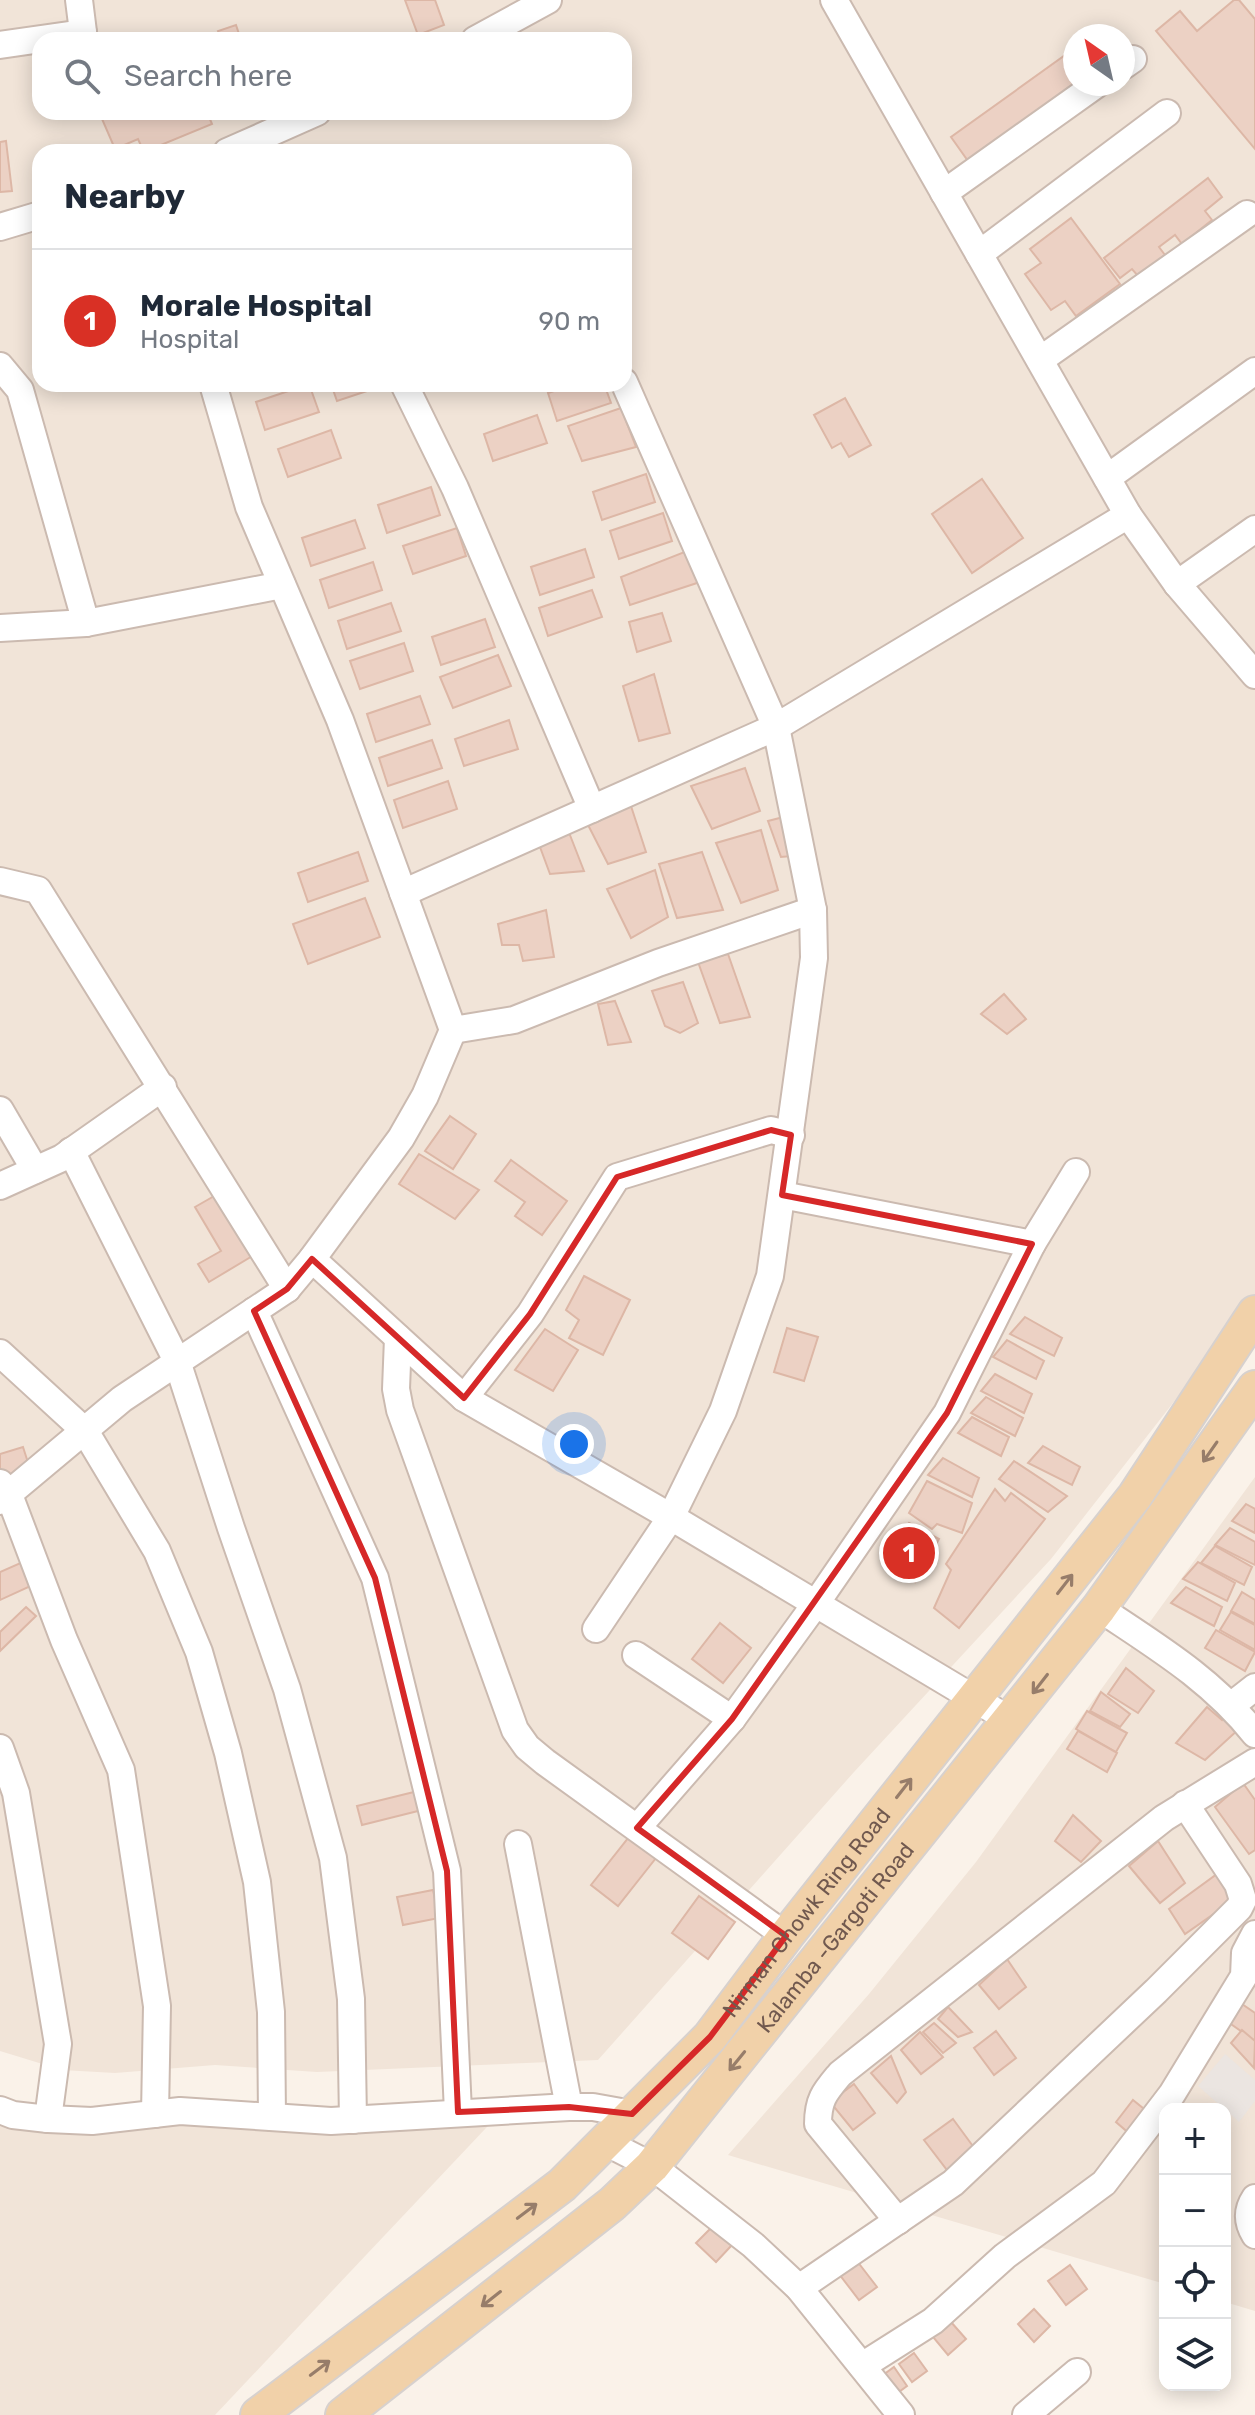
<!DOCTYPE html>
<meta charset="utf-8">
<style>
body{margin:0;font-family:Rubik,sans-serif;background:#f2f2f3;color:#1f2937}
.controls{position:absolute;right:24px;bottom:24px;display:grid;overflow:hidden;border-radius:16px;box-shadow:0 4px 20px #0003}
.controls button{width:72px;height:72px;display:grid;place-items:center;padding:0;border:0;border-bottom:2px solid #e0e1e3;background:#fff;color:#1f2937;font:40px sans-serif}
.compass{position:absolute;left:1063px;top:24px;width:72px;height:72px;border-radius:50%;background:#fff;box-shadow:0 4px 20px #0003;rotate:326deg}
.you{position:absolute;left:574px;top:1444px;width:28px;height:28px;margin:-20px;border:6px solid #fff;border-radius:50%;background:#1a73e8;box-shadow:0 0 0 12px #1a73e833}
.badge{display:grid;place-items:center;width:52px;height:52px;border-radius:50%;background:#d93025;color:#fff;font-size:26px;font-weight:700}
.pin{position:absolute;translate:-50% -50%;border:4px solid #fff;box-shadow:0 2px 8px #0006}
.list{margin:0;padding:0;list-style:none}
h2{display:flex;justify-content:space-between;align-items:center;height:104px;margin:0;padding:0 32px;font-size:34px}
h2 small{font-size:26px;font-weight:400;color:#747a83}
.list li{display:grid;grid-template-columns:52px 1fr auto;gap:24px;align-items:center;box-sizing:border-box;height:144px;padding:0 32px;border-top:2px solid #e0e1e3}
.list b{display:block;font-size:30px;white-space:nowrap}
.list p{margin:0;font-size:26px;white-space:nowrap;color:#747a83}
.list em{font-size:26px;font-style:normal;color:#747a83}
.icon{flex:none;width:44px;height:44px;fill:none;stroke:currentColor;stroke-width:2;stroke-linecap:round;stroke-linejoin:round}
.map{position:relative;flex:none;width:1255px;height:2415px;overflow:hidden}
.search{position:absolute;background:#fff;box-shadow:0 4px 20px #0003;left:32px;top:32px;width:600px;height:88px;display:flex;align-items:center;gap:20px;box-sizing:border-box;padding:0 28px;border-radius:24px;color:#747a83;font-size:30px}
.panel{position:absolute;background:#fff;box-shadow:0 4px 20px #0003;left:32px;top:144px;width:600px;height:248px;border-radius:24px}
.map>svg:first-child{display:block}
.residential{fill:#f1e4d8;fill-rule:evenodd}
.industrial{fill:#ebe5e1}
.building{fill:#ecd1c4;stroke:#ddb7a6;stroke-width:2}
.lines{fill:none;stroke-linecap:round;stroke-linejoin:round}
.minor-casing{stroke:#cbbab0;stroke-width:30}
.major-casing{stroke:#d7d1ce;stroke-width:38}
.minor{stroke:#fff;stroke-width:26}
.major{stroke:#f1d1a9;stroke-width:34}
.oneway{stroke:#977d6a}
.marked{fill:none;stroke:#d62828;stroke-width:6;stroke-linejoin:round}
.labels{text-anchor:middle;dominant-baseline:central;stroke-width:8;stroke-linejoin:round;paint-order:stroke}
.street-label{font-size:22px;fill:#71594f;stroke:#fdf6ef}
</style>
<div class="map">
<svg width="1255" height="2415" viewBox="0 0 1255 2415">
<rect width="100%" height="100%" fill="#faf2e9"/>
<g class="residential">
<path d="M0,0H1255V1298L1051,1559L854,1772L598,2060L317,2072L215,2065L115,2073L62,2070L0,2051ZM1075,36H1123V84H1075ZM40,40H624V112H40ZM40,152H624V384H40Z"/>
<path d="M1255,1477V2311L1225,2302V2109H1165V2284L728,2155L869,1994L976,1862Z"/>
<path d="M503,2110L215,2415H0V2121Z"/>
</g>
<path class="industrial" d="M1225,2054L1255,2080V2101L1239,2122L1198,2086Z"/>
<g class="building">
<path d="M405,0H435L444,25L418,35Z"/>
<path d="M1234,0H1239L1255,19V149L1156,31L1180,11L1197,31Z"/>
<path d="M236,25L241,40H210L220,36L218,31Z"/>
<path d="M1075,48V84L973,168L951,137Z"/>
<path d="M99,112H207L212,124L144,152L138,139L115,149Z"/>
<path d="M6,141L12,191L0,192V142Z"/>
<path d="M1208,178L1222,197L1205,211L1212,220L1182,244L1175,235L1159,247L1165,255L1138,276L1132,269L1120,278L1104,258Z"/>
<path d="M1071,218L1120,284L1076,316L1065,301L1051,310L1025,274L1041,263L1030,249Z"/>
<path d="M309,384L319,412L265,430L256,402Z"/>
<path d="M331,384H388L337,401Z"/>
<path d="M575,384H604L611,403L557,421L548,393Z"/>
<path d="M845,398L871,445L849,457L841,443L832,448L814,415Z"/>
<path d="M621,408L636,447L582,461L568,426Z"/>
<path d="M537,415L547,443L493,461L484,434Z"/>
<path d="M331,430L341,458L288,477L278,449Z"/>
<path d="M646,474L655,502L602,520L593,492Z"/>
<path d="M982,479L1023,538L972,573L932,514Z"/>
<path d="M431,487L440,515L387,533L378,505Z"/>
<path d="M663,513L672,541L619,559L610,531Z"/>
<path d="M355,520L365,548L311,566L302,538Z"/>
<path d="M457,528L466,556L413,574L403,546Z"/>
<path d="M585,549L594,577L540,595L531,567Z"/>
<path d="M692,549L700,582L630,605L621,577Z"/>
<path d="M373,562L382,590L329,608L320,580Z"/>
<path d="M592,590L602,617L548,636L539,608Z"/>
<path d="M391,603L401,631L347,649L338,621Z"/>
<path d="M662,613L671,641L637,652L629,622Z"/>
<path d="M485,619L495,647L441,665L432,637Z"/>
<path d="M404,643L413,671L360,689L350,661Z"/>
<path d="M498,655L511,686L453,708L440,677Z"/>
<path d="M654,674L670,733L639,741L623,686Z"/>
<path d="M420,696L430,724L376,742L367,714Z"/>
<path d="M509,720L518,749L464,766L455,739Z"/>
<path d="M432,740L442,768L388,786L379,758Z"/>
<path d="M745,768L760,811L712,829L691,786Z"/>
<path d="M448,781L457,809L403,828L394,800Z"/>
<path d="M630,803L646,852L608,864L586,821Z"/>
<path d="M799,813L814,854L781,857L768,821Z"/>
<path d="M568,830L584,871L550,874L537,839Z"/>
<path d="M761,830L778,890L741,903L716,843Z"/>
<path d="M358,852L368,881L308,902L298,873Z"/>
<path d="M702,852L723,910L677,918L659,864Z"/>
<path d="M655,870L668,917L631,938L607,889Z"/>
<path d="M365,898L380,937L308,964L293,924Z"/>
<path d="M546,910L554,957L523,961L519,945H502L498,924Z"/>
<path d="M728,954L750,1017L720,1023L698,962Z"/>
<path d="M683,982L698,1023L680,1033L665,1026L652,991Z"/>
<path d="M1004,994L1026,1019L1007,1034L981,1014Z"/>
<path d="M615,1001L631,1042L608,1045L598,1004Z"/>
<path d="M450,1116L476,1134L453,1169L425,1151Z"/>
<path d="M419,1154L479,1190L455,1219L399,1184Z"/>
<path d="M511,1160L567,1201L542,1235L515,1216L525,1202L495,1181Z"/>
<path d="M216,1195L254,1255L209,1282L198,1264L221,1251L195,1207Z"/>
<path d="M584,1276L630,1300L603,1355L569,1338L579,1320L566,1310Z"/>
<path d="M1025,1317L1062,1338L1054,1356L1010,1334Z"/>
<path d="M787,1328L818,1337L804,1381L774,1372Z"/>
<path d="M545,1329L578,1350L553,1391L515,1370Z"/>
<path d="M1007,1340L1044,1361L1036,1379L993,1357Z"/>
<path d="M995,1374L1032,1394L1024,1413L981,1391Z"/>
<path d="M986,1397L1023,1418L1015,1436L971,1413Z"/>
<path d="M972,1417L1009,1437L1001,1456L958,1433Z"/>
<path d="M1043,1446L1080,1467L1072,1485L1028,1463Z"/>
<path d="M23,1447L32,1475L0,1486V1454Z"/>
<path d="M943,1458L979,1478L972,1497L928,1475Z"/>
<path d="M1014,1461L1067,1496L1048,1512L999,1479Z"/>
<path d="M927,1481L972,1503L962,1533L937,1524L932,1529L909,1513Z"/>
<path d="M995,1489L1005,1501L1011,1493L1045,1519L959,1628L934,1608L951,1570L946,1564Z"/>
<path d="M1246,1504L1255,1509V1533L1232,1521Z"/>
<path d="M909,1523L939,1539L915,1582L886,1565Z"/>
<path d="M1230,1528L1255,1542V1565L1215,1545Z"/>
<path d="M1215,1546L1252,1567L1244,1585L1201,1563Z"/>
<path d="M25,1561L35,1584L0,1600V1572Z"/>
<path d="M1198,1562L1235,1583L1227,1601L1183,1579Z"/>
<path d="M1186,1587L1222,1607L1214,1626L1171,1603Z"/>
<path d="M1242,1592L1255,1600V1624L1231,1611Z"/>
<path d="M26,1607L36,1616L0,1651V1632Z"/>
<path d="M1231,1612L1255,1625V1650L1220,1630Z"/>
<path d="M720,1623L751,1648L723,1683L692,1659Z"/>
<path d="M1216,1630L1255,1652L1245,1671L1205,1648Z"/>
<path d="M1126,1668L1154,1691L1138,1713L1108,1694Z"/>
<path d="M1101,1692L1130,1714L1120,1727L1090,1711Z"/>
<path d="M1207,1707L1222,1720L1226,1714L1240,1728L1205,1760L1176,1743Z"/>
<path d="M1087,1711L1127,1733L1116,1752L1076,1729Z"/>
<path d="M1078,1731L1117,1753L1107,1772L1067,1749Z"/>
<path d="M1243,1783L1255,1800V1850L1249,1854L1215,1807Z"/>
<path d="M422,1790L426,1809L362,1825L357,1806Z"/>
<path d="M1073,1815L1101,1841L1081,1862L1055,1841Z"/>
<path d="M629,1837L656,1858L618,1906L591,1885Z"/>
<path d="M1158,1841L1185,1883L1160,1903L1129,1866Z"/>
<path d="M1217,1874L1235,1899L1185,1934L1169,1909Z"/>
<path d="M433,1890L439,1918L403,1925L397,1897Z"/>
<path d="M699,1896L735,1922L708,1959L672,1933Z"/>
<path d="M1007,1959L1026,1987L999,2009L979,1985Z"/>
<path d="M1239,2002L1255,2013V2041L1228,2022Z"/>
<path d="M948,2007L972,2032L958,2037L938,2019Z"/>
<path d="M934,2023L956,2043L943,2053L923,2032Z"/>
<path d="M1242,2030L1255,2041L1254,2068L1231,2043Z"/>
<path d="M996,2031L1016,2058L994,2075L974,2048Z"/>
<path d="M920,2032L943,2057L921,2074L901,2050Z"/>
<path d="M891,2056L906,2092L897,2103L871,2073Z"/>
<path d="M854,2084L875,2113L853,2130L830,2102Z"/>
<path d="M1133,2100L1149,2113L1131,2135L1116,2122Z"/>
<path d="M953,2119L975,2149L947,2170L924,2140Z"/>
<path d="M713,2226L732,2245L716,2262L696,2243Z"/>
<path d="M857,2261L877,2287L859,2300L839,2274Z"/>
<path d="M1070,2265L1087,2289L1066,2305L1048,2281Z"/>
<path d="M1034,2309L1050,2326L1034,2342L1018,2324Z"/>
<path d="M951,2322L966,2339L948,2355L933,2337Z"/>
<path d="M914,2353L927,2371L912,2382L899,2364Z"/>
<path d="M894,2367L907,2386L892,2397L879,2378Z"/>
</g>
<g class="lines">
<g class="minor-casing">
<g id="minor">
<path d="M79,0L84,40"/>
<path d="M834,0L1128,515L1177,584L1255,675"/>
<path d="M475,40L548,0"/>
<path d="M0,45L83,33"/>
<path d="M1123,66L1133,59"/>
<path d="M227,152L317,112"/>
<path d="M944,193L1097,84"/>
<path d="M0,227L40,215"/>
<path d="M979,254L1167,113"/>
<path d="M1040,360L1247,214"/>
<path d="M0,366L20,390L86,623"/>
<path d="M404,384L455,488L592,809"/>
<path d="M1107,478L1255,371"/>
<path d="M1177,584L1255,529"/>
<path d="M0,628L86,623L282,585"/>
<path d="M0,881L38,890L287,1289"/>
<path d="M403,893L776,727L1128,515"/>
<path d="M453,1030L514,1020L658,963L813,910"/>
<path d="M0,1110L35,1170"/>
<path d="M71,1151L177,1361L231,1528L287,1689L333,1858L351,1999L353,2120"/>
<path d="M0,1186L62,1158L163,1087"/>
<path d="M782,1195L1032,1244"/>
<path d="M312,1259L464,1398L671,1517L1010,1720"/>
<path d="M254,1311L375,1578L447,1871L458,2112"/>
<path d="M398,1338L396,1389L400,1410L515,1730L527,1747L545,1762L786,1936"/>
<path d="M0,1353L85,1431L157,1551L199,1652L228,1753L257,1882L271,2012L272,2117"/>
<path d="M464,1398L530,1314L617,1177L771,1130L791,1135"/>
<path d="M0,1483L8,1492L64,1640L121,1770L157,2006L155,2114"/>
<path d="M0,1501L122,1399L287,1289L312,1259L401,1138L425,1096L453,1030L340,720L249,507L213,384"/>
<path d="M1099,1608C1157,1647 1210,1678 1255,1734"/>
<path d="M596,1629L671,1517L723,1411L770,1276L814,958L813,910L776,727L624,382"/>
<path d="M636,1655L732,1719"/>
<path d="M1232,1705L1255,1687"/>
<path d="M0,1748L16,1793L58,2044L48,2119"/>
<path d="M637,1828L732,1719L817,1602L947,1413L1032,1244L1076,1172"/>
<path d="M518,1844L569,2107"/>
<path d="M0,2110L13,2115L48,2119L92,2121L180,2111L331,2121L569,2107H593L632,2114"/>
<path d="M605,2142L652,2166L753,2245L799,2288L901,2415"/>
<path d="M1255,2198C1247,2210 1247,2222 1255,2235"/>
<path d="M898,2221L818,2124C818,2099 825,2092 840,2074L1164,1818L1255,1762"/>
<path d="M799,2288L953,2183L1156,1991L1239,1908L1243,1900L1238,1884L1185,1804"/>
<path d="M862,2366L933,2321L1005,2256L1104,2183L1172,2094L1244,1976L1245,1953L1255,1934"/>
<path d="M1026,2415L1077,2372"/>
</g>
</g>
<g class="major-casing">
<g id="major">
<path id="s1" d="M258,2415L562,2185L710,2037L786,1936L1135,1496L1255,1313"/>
<path id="s2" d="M343,2415L612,2204L652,2166L1099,1608L1255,1388"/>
</g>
</g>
<use href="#minor" class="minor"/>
<use href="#major" class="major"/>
</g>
<defs><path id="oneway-shaft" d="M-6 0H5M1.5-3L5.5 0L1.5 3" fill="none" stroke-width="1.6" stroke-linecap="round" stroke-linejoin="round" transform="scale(2)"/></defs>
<g class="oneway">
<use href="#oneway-shaft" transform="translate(1210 1452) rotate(125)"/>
<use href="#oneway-shaft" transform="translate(1065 1584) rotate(-52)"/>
<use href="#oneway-shaft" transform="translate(1040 1684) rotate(128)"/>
<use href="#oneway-shaft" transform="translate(904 1788) rotate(-52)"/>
<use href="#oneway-shaft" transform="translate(737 2061) rotate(129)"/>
<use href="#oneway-shaft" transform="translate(527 2211) rotate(-37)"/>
<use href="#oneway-shaft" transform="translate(491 2299) rotate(142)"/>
<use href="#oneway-shaft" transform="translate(320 2368) rotate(-37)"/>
</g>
<path class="marked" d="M771,1130L791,1135L782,1195L1032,1244L947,1413L732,1719L637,1828L786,1936L710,2037L632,2114L569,2107L458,2112L447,1871L375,1578L254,1311L287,1289L312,1259L464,1398L530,1314L617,1177Z"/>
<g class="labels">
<g class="street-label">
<text stroke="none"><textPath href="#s1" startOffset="748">Nirman Chowk Ring Road</textPath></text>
<text stroke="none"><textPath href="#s2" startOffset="690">Kalamba -Gargoti Road</textPath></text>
</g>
</g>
</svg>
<div class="controls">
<button>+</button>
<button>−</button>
<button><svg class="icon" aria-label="locate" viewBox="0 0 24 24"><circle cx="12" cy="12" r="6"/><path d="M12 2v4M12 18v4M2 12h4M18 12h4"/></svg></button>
<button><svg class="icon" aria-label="layers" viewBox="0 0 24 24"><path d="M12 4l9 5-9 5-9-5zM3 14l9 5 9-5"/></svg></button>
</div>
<svg class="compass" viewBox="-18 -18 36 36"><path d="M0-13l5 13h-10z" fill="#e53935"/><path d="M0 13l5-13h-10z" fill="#747a83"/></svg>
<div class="you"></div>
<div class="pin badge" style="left:909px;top:1553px">1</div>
<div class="search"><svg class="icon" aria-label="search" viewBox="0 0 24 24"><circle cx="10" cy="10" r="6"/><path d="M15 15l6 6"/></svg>Search here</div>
<section class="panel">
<h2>Nearby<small></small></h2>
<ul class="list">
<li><span class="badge">1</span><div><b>Morale Hospital</b><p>Hospital</p></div><em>90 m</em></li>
</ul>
</section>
</div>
